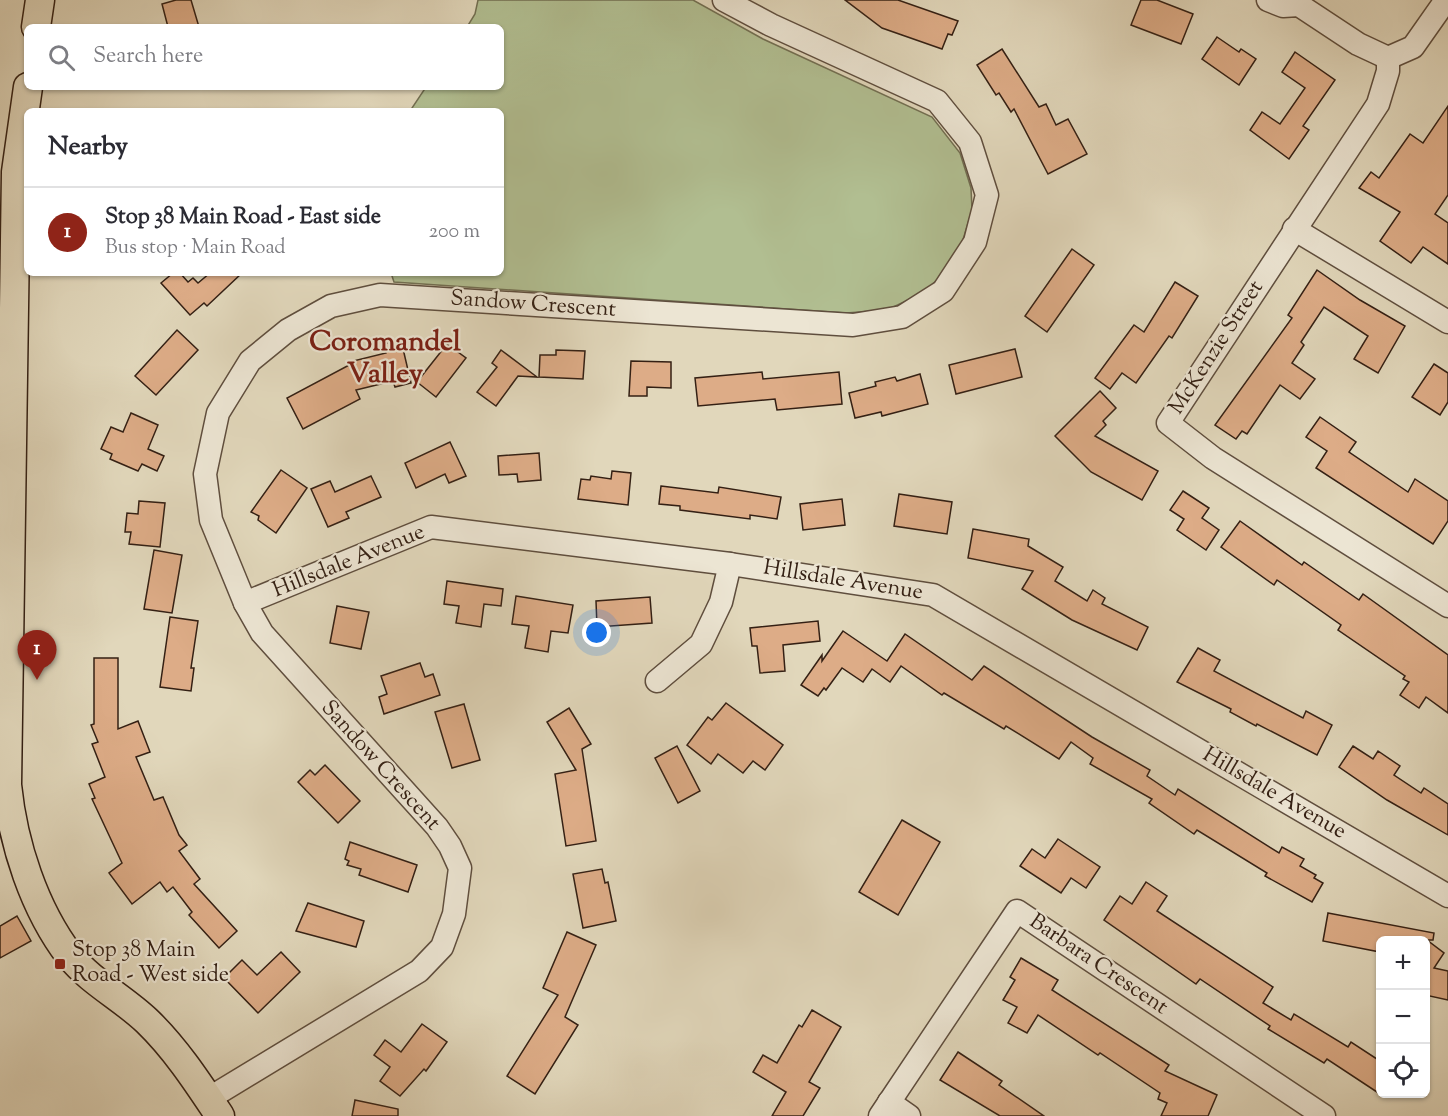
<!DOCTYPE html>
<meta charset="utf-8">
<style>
body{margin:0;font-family:"Sorts Mill Goudy",serif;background:#f2f2f3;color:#2b2b33}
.controls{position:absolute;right:18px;bottom:18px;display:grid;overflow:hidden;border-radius:9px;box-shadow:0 2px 4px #0004}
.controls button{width:54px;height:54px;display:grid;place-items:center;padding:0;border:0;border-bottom:2px solid #e1e1e2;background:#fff;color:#2b2b33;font:30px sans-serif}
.you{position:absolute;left:597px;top:633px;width:21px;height:21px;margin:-15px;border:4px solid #fff;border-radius:50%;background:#1a73e8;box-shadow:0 0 0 9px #1a73e833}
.badge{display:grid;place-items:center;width:39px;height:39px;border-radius:50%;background:#8f2418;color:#fff;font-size:20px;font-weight:700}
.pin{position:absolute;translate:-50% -50px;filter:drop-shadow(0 2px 3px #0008)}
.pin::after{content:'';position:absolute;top:32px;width:21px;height:18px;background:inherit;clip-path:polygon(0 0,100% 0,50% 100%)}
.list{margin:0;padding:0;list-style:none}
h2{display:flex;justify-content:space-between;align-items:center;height:78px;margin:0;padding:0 24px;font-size:26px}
h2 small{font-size:20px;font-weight:400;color:#7c7c81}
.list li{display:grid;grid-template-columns:39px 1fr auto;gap:18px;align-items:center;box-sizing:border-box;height:90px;padding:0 24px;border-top:2px solid #e1e1e2}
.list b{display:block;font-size:22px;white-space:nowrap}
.list p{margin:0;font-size:20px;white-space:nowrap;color:#7c7c81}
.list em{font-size:20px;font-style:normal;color:#7c7c81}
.icon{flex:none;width:33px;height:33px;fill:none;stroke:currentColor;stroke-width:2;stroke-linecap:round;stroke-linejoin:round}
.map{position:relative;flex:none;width:1448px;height:1116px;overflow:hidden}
.search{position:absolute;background:#fff;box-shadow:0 2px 4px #0004;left:24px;top:24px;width:480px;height:66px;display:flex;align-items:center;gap:15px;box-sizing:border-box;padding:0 21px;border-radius:9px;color:#7c7c81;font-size:22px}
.panel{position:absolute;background:#fff;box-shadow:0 2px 4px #0004;left:24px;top:108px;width:480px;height:168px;border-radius:9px}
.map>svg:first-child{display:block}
.green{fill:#b1be91;stroke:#726f52;stroke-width:1.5}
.building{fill:#ddac87;stroke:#342014;stroke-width:1.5}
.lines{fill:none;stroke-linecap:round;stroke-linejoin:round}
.minor-casing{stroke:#5f4e3e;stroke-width:25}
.major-casing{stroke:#342014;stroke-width:31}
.minor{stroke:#ece5d3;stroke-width:22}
.major{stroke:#e1d7bb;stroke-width:28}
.poi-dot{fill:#8f2418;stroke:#ece5d3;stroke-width:2}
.labels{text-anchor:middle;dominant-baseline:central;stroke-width:4.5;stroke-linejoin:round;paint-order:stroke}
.street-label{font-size:22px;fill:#342014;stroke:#ece5d3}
.poi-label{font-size:22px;fill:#342014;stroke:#ece5d3;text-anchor:start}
.district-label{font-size:28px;font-weight:bold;fill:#7a1f14;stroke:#ece5d3}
</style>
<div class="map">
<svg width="1448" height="1116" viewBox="0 0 1448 1116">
<rect width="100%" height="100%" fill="#e1d7bb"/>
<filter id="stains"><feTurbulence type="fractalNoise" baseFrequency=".00333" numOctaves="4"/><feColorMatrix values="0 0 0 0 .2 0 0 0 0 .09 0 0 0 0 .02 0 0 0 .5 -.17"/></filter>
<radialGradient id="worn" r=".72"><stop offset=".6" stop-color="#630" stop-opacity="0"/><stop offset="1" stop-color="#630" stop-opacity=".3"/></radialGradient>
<path class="green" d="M478,0H693L763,39L932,117L960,153L971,188L972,210L962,243L940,277L923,293L887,310L846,313L394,282L391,273H501V111H410L426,87H501V27H467L475,14Z"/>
<g class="building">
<path d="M176,0H191L199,27H168L162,4Z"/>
<path d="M845,0H898L958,21L952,35L948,34L942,49L882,28Z"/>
<path d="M1141,0H1157L1193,14L1181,44L1131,25Z"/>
<path d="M1217,37L1239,52L1241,49L1256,59L1239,85L1202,59Z"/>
<path d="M1002,49L1039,107L1046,104L1056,125L1068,119L1087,154L1048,174L1014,109L1011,112L999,93L996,95L977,65Z"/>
<path d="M1295,52L1335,80L1303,126L1309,130L1289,159L1250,130L1262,112L1280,124L1305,88L1282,72Z"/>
<path d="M1448,106V195L1435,214L1448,223V264L1423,247L1411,263L1380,241L1400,212L1359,188L1371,172L1379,178L1410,134L1423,143Z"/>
<path d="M1072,249L1094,265L1047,332L1025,316Z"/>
<path d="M1317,270L1360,300L1405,326L1378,373L1354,359L1368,336L1324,307L1301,342L1304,345L1292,363L1315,379L1300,399L1280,385L1247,434L1242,431L1236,439L1215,425L1292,318L1288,315Z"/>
<path d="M173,273H180L188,282L193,278L198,283L210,273H242L207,306L204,303L190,315L161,283Z"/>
<path d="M1175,282L1198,296L1172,338L1169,336L1136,383L1122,373L1110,389L1095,378L1134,325L1144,332Z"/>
<path d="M177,330L198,350L156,395L135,376Z"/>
<path d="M401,340L411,383L395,387L393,381L356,390L360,399L303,429L287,398L353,363V361L386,353L384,344Z"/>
<path d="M447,344L466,358L436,397L417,382Z"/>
<path d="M1015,349L1022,377L956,394L949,365Z"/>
<path d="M501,350L537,377L518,376L496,406L477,392L497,367L492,363Z"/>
<path d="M556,350L585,351L583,379L539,377L540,355H556Z"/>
<path d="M631,361L671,362V388L647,387V396H629Z"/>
<path d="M1434,364L1448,373V402L1440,415L1412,397Z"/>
<path d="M762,372L763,379L839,372L842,404L777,410L775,399L698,406L695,378Z"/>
<path d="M920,374L928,404L882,416L881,412L855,418L849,393L876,386L875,382L895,377L897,381Z"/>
<path d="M1100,391L1116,408L1103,421L1106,425L1095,436L1158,471L1142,500L1091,472L1055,436Z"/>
<path d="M131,413L158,425L148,449L164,456L157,471L142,464L138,471L110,459L112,454L101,449L111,427L123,432Z"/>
<path d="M1320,417L1356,442L1349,452L1408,492L1415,479L1448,501V521L1433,544L1316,468L1327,451L1306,437Z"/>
<path d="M450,442L466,476L449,483L445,474L416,488L405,463Z"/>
<path d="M539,453L541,480L518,482L517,474L499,475L498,456Z"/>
<path d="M281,470L307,488L276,533L258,520L259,516L251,512Z"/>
<path d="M612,471L631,473L628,505L578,499L581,479L590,480L591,476L611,479Z"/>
<path d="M371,476L381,497L346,512L349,518L328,527L311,489L330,481L335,492Z"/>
<path d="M661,486L718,493L719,487L781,497L777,519L750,515V519L680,510V506L659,504Z"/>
<path d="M1183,491L1209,508L1202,518L1219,530L1206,550L1177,530L1184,519L1170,510Z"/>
<path d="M899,494L952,502L947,534L894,526Z"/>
<path d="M842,499L845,525L803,530L800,504Z"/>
<path d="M139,501L165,503L160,547L129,544L131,532H125L127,513L138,514Z"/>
<path d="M1240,521L1302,565L1304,562L1359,600L1363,594L1448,655V713L1426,697L1419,708L1400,695L1409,682L1403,679L1405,676L1338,630L1341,625L1277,580L1274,585L1221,547Z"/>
<path d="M973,529L1029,539L1028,546L1063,567L1055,581L1087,601L1093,590L1105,598L1102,604L1148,627L1137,650L1072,620L1022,589L1033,571L968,558Z"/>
<path d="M154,550L182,555L172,613L144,609Z"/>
<path d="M447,581L503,589L501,606L484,604L481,627L456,623L459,606L444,604Z"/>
<path d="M516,596L573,605L568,633L551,631L548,652L525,648L529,626L512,624Z"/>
<path d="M650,597L652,623L597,627L596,601Z"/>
<path d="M337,606L369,612L361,649L330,643Z"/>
<path d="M170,617L198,621L191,668H194L191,691L160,687Z"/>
<path d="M818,621L820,641L783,645L785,671L760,673L757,646H752L750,628Z"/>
<path d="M843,631L887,661L905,634L972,680L984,666L1092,737L1150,770L1147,776L1175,795L1178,789L1279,853L1282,847L1304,859L1300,866L1316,875L1314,878L1323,883L1312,902L1265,876L1267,873L1197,830L1194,834L1149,803L1152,799L1090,764L1093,758L1071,742L1059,759L1006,726L1004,729L944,693L942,695L901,666L890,682L872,669L863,682L842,668L826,690L824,688L818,696L801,685L822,655V661Z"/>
<path d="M1198,648L1220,660L1214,671L1303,718L1306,711L1332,725L1317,755L1257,724L1256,726L1230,712L1231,709L1177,682Z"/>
<path d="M94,658H118V729L138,721L150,752L136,757L154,800L163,797L179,835L187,845L179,851L200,879L194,884L237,931L219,948L189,915L192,912L173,887L167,892L160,882L132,904L109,873L122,863L92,799L95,798L89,784L105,777L92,744L98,742L91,725L94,724Z"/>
<path d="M420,663L425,677L433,674L440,695L384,714L379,697L387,694L381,676Z"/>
<path d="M726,703L783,745L765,770L753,761L743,773L718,754L711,764L687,745L708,717L712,720Z"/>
<path d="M464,704L480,760L452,768L435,712Z"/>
<path d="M569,708L591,744L582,749L596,841L566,846L555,774L576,770L547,722Z"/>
<path d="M677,746L700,791L678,803L655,758Z"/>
<path d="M1353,746L1373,759L1378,751L1400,766L1394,775L1421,793L1424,788L1448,804V835L1387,800L1339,767Z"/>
<path d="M325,765L360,801L338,823L298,782L310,770L315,775Z"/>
<path d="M902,820L940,842L898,915L859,892Z"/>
<path d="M1058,839L1100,867L1086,888L1071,878L1061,893L1020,866L1032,849L1045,858Z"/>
<path d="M350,842L417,865L408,892L359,875L361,869L347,865L349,861L345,859Z"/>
<path d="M602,869L605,883L608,882L616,921L583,928L573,874Z"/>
<path d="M1146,882L1167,896L1157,911L1273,987L1263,1003L1291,1020L1294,1014L1348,1047L1351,1042L1380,1061V1094L1327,1059L1324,1063L1268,1029L1270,1026L1200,979L1196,984L1104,920L1120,896L1132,904Z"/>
<path d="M308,903L364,921L356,947L296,931Z"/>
<path d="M1328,913L1434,933L1433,940H1427L1444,953L1434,968L1448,971V1000L1425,995V940H1380V952L1323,941Z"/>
<path d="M17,916L31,941L0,958V926Z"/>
<path d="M567,932L596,945L565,1017L578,1025L535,1094L507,1076L558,995L543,988Z"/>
<path d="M281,952L300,972L258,1013L224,978L242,960L257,975Z"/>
<path d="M1021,958L1058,980L1052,990L1169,1065L1165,1071L1217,1095L1208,1116H1161L1167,1103L1158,1099L1160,1093L1100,1053L1098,1055L1038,1015L1027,1033L1008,1023L1017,1007L1003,1000L1015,980L1010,977Z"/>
<path d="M812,1010L841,1027L809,1082L820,1088L803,1116H772L786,1092L753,1072L763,1055L777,1063L799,1025L802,1027Z"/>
<path d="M422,1024L447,1042L426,1071L424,1069L400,1096L380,1081L390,1067L374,1055L385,1040L401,1052Z"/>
<path d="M958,1052L1002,1081L999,1085L1044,1116H1000L940,1080Z"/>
<path d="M355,1100L398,1109V1116H352Z"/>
</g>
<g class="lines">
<g class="minor-casing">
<g id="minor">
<path d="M1268,0L1283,6L1299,5L1358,44L1388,58"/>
<path d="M1388,58V71L1378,104L1168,423L1213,458L1448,606"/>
<path d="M1388,58L1413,47L1446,0"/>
<path d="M1294,229L1448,322"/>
<path d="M245,603L431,527L730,564L933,595L1448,896"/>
<path d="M657,681L701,644L721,602L730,564"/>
<path d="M208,1099L419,971L442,947L454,914L460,868L450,846L437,827L262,633L245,603L211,520L205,474L218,413L250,361L288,330L331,306L380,295L853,325L902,317L943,291L975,242L987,195L970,142L937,101L771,25L724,0"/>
<path d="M889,1102L909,1116"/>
<path d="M880,1116L1017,911L1324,1116"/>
</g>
</g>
<g class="major-casing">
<g id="major">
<path d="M36,27L40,0"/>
<path d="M28,87L16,172L7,785C13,844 34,909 70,956C91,982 123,998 147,1021C176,1049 198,1083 220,1116"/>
</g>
</g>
<use href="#minor" class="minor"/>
<use href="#major" class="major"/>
</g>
<rect class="poi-dot" x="54" y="958" width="12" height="12" rx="3"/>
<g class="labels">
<g class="street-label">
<text transform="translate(533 305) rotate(4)">Sandow Crescent</text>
<text transform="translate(1217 348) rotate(-57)">McKenzie Street</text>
<text transform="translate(349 562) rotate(-22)">Hillsdale Avenue</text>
<text transform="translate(843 581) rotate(9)">Hillsdale Avenue</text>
<text transform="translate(380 766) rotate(48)">Sandow Crescent</text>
<text transform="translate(1274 794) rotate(30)">Hillsdale Avenue</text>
<text transform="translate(1098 965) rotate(34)">Barbara Crescent</text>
</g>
<g class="poi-label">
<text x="72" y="951">Stop 38 Main<tspan x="72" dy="25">Road - West side</tspan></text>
</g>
<g class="district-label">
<text x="385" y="343">Coromandel<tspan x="385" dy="32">Valley</tspan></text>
</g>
</g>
<rect width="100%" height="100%" filter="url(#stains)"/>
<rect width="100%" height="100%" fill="url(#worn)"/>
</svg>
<div class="controls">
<button>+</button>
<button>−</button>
<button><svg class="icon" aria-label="locate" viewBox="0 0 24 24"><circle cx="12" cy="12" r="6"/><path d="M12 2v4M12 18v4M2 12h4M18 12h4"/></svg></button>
</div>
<div class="you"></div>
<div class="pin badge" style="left:37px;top:680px">1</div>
<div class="search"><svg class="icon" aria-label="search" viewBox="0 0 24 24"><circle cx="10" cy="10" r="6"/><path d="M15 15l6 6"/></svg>Search here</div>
<section class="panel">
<h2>Nearby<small></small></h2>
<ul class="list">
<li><span class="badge">1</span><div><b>Stop 38 Main Road - East side</b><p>Bus stop · Main Road</p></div><em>200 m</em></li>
</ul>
</section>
</div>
